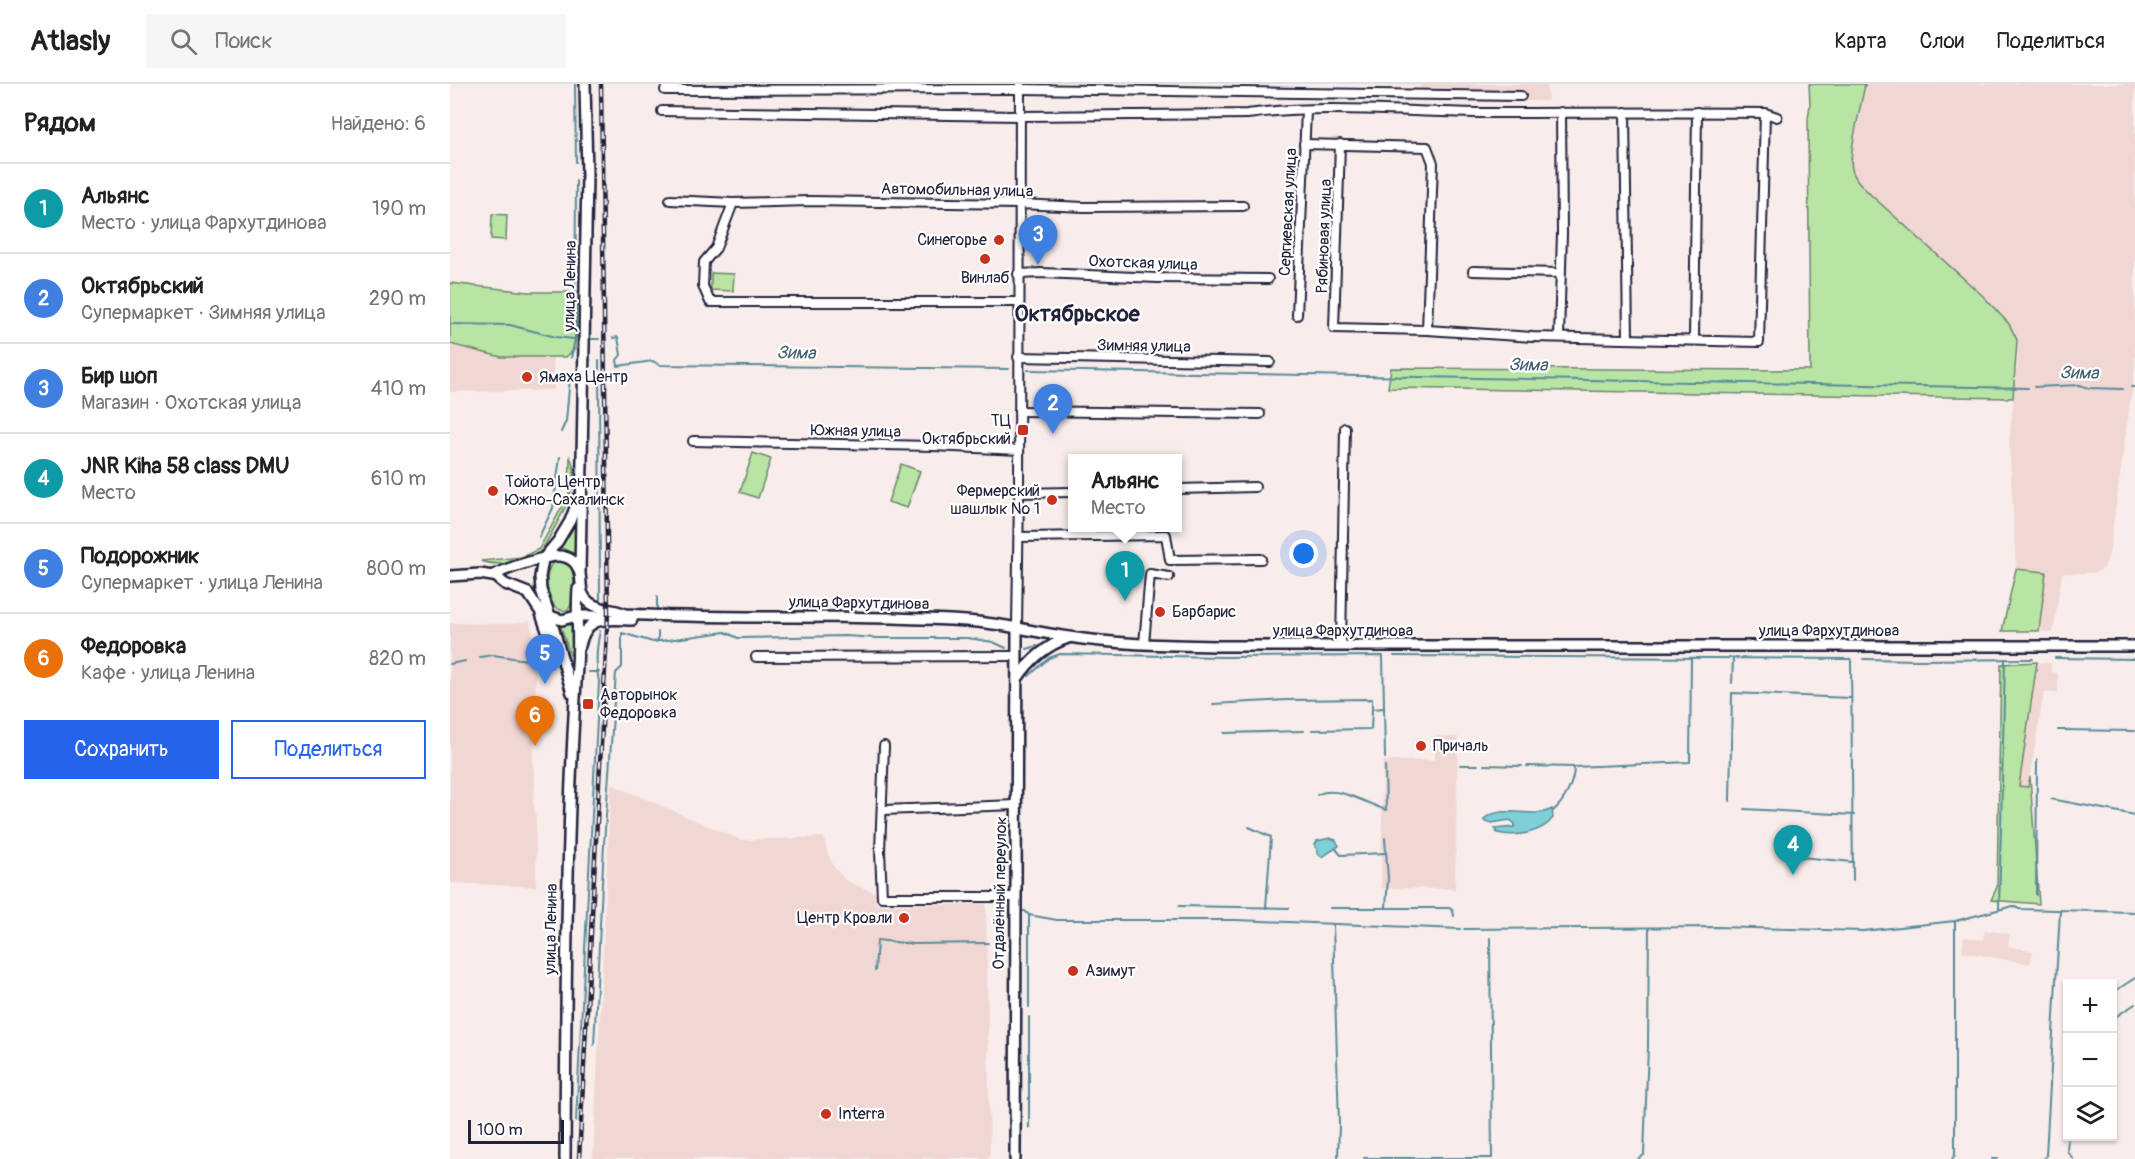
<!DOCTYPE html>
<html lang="ru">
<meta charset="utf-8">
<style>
body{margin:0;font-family:Pangolin,sans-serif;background:#f6f6f6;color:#202124}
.controls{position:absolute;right:18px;bottom:18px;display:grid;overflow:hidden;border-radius:0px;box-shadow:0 2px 4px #0004}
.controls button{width:54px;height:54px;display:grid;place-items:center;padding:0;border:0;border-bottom:2px solid #e0e0e0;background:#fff;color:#202124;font:30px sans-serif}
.scale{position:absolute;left:18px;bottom:15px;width:96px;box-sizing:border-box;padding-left:6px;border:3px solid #22223b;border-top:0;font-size:16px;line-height:21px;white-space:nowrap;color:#22223b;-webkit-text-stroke:4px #fff;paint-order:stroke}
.you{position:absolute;left:854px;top:470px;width:21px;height:21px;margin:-15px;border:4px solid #fff;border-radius:50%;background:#1a73e8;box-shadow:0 0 0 9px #1a73e833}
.badge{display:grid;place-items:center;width:39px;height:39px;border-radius:50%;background:#2563eb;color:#fff;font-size:20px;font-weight:700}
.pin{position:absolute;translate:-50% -50px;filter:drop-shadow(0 2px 3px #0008)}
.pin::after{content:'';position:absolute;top:32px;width:21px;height:18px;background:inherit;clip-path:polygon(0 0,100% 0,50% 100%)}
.popup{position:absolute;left:618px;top:370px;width:114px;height:78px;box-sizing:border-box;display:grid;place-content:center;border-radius:0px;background:#fff;filter:drop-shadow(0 2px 4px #0005);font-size:20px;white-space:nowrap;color:#757577}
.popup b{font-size:22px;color:#202124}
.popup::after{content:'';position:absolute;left:50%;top:100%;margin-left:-12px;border:12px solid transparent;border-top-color:#fff}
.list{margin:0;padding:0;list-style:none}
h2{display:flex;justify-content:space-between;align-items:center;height:78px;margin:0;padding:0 24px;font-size:26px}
h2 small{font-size:20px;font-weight:400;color:#757577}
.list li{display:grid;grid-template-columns:39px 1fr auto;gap:18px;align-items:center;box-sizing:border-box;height:90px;padding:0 24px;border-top:2px solid #e0e0e0}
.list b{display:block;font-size:22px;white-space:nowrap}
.list p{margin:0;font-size:20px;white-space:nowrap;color:#757577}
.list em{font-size:20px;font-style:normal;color:#757577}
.actions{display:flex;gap:12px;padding:18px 24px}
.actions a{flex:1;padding:14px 0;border:2px solid #2563eb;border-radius:0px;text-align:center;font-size:21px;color:#2563eb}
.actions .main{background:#2563eb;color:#fff}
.icon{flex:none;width:33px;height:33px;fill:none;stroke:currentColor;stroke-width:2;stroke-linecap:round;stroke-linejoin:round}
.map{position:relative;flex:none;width:1685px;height:1075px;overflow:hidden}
header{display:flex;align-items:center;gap:36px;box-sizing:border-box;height:84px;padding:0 30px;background:#fff;border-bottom:2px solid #e0e0e0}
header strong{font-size:28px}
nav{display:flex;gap:33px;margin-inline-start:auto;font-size:21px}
.search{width:420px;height:54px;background:#f6f6f6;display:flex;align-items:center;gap:15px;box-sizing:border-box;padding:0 21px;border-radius:0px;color:#757577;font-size:22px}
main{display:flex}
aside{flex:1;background:#fff}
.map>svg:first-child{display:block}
.built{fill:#f0d7d4}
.green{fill:#b8e5a3;stroke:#6d846f;stroke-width:1.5}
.water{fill:#7ecfd7;stroke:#598a99;stroke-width:1.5}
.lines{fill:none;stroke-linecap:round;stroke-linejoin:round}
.stream{stroke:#598a99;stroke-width:2}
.minor-casing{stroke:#22223b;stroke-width:12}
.major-casing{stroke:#22223b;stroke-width:14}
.minor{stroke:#fff;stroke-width:8}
.major{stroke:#fff;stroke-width:9}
.rail-casing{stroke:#22223b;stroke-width:4.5}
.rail{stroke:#fff;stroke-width:2;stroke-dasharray:7;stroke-linecap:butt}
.poi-dot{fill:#c8321e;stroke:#fff;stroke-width:2}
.labels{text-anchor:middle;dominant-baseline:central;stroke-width:4.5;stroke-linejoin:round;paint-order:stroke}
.street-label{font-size:16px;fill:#22223b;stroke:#fff}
.poi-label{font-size:16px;fill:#22223b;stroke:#fff;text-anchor:start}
.water-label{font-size:18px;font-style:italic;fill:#425f72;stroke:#fff}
.district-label{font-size:22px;font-weight:bold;fill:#22223b;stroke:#fff}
</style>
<header>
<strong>Atlasly</strong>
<div class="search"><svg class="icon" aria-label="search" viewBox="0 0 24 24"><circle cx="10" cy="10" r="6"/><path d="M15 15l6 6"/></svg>Поиск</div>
<nav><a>Карта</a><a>Слои</a><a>Поделиться</a></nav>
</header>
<main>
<aside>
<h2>Рядом<small>Найдено: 6</small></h2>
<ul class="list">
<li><span class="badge" style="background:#0f9aa8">1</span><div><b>Альянс</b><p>Место · улица Фархутдинова</p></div><em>190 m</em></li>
<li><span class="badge" style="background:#3f7fe0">2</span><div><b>Октябрьский</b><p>Супермаркет · Зимняя улица</p></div><em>290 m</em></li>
<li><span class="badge" style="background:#3f7fe0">3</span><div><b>Бир шоп</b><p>Магазин · Охотская улица</p></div><em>410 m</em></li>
<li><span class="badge" style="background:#0f9aa8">4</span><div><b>JNR Kiha 58 class DMU</b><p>Место</p></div><em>610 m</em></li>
<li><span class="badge" style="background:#3f7fe0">5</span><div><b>Подорожник</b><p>Супермаркет · улица Ленина</p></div><em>800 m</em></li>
<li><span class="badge" style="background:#e8710a">6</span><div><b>Федоровка</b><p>Кафе · улица Ленина</p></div><em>820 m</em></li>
</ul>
<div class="actions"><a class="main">Сохранить</a><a>Поделиться</a></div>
</aside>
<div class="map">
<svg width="1685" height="1075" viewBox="0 0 1685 1075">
<rect width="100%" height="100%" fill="#f8edeb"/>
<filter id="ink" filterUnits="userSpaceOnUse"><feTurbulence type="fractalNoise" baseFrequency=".0167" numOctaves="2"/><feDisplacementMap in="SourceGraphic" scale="12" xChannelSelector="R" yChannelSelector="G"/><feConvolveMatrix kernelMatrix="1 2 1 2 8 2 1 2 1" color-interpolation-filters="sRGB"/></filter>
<g filter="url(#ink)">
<g class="built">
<path d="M901,0H1097L1098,17H972L971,1Z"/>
<path d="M1415,0H1685V283L1659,471L1654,484L1650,487L1643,489H1612L1603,549L1589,547L1596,489L1566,485L1559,359L1568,271L1552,231L1421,111L1404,92L1401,81L1402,71Z"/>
<path d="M0,260L51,273L103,274L104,306L0,308Z"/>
<path d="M80,537L87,569L83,678L85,701L83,718L86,733V803L0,799V539L59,540Z"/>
<path d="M1587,578L1601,579V588L1608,589V608L1594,609L1578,703L1569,702Z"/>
<path d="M985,652L1008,653L1005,805L931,804L933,677L985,676Z"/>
<path d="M161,700L291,756L374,753L377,768L384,783L396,797L426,809V821L536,820L540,1074L143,1075Z"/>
<path d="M1535,846L1560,850L1558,862L1583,867L1580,880L1512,868L1514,853L1533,856Z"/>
</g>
<g class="green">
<path d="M1359,0H1415C1412,18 1398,70 1402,85C1404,95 1414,104 1421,111L1533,212L1559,240L1567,256L1563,314L938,304L941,284L1360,286L1358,36L1360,20Z"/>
<path d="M42,130L57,131L56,156L41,155Z"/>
<path d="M261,189L284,190L283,207L261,206Z"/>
<path d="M0,199L78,208H127L126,264L116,273H51L0,260Z"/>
<path d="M303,369L321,375L308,414L290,408Z"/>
<path d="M120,373C135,400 104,443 92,466C78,479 48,483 31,477L72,473L89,465L119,410Z"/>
<path d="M451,380L470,387L457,424L438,418Z"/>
<path d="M127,432L128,440L125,470L109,463Z"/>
<path d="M111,477L121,483C125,495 125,516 118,526C97,531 92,491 102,480Z"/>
<path d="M1566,485L1596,488L1589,547H1552Z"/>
<path d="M110,540L123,541L124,573L120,571Z"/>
<path d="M1587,578L1569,702L1578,703L1580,693L1589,820L1541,816L1547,803L1551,580Z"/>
</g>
<g class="water">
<path d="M1102,725L1103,734C1091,750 1065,753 1047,749L1045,745L1064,743L1065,740L1060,736L1042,739L1034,737V735C1053,719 1082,736 1102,725Z"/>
<path d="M880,754L886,756L889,762L872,773L869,771L865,761L867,757Z"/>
</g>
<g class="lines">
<g class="stream">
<path d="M125,0L126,78"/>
<path d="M0,240L60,241L106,253L124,255"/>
<path d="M163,254L168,253L171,271L167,276L168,282L203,277L209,281L559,285"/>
<path d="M142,255H149"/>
<path d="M121,274L125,255L126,97"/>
<path d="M149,277L150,517"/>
<path d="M578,286L1578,304"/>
<path d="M1584,303L1630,301L1638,304L1673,305"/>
<path d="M1681,303H1685"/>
<path d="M111,348L116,337L120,293"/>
<path d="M89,453L103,424L110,373"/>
<path d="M207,513V526"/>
<path d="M208,557V548"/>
<path d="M577,565L587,562"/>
<path d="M944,572L1401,575L1403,796"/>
<path d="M30,573L43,571L97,579"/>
<path d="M1605,574L1685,575"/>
<path d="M1413,575L1469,576L1583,575"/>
<path d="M0,580L15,577"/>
<path d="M139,588H149"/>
<path d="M579,592L599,574L610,570L774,573L933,572L935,674"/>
<path d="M1282,599L1283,575"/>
<path d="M763,620L837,616L922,615V625L934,624"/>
<path d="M862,646L921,645L922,625"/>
<path d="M1608,646L1685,647"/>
<path d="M774,649L854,647"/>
<path d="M1010,681H1028"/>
<path d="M1034,681L1072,682"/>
<path d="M1077,682L1124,683L1240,678L1241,575"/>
<path d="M867,711C886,700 917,720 936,726L935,682"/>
<path d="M1601,715L1685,731"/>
<path d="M1280,717L1282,609L1401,614"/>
<path d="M1294,725L1404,731"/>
<path d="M1103,727C1115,717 1124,698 1124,683"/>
<path d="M799,743L821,753L816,824"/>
<path d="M935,754L938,794L936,823"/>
<path d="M886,765L891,771L936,769"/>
<path d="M1340,772L1403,778"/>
<path d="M1586,811L1587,676"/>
<path d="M729,822L839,824"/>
<path d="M880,824H1000L1003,827L1004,832"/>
<path d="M1549,825L1555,575"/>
<path d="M571,827H575L579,831L607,836H786L1010,845"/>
<path d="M579,831V923"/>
<path d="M883,841L889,1040L888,1075H885"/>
<path d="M1014,845L1267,843L1413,847L1505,837L1563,822L1569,825L1685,828"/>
<path d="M548,859L553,860V829L559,827"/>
<path d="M425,887L427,856L463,860L538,859"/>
<path d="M1662,909L1685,894"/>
<path d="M579,933V1044"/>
<path d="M1662,935L1685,920"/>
<path d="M144,961L154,760L166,589L172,583V549L203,558L275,548L288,554L395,552L427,554H518L543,558L556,564"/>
<path d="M126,1037L149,598C145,580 146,565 150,547"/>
<path d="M1618,1052L1617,1067L1623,1075"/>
<path d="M914,1074H1042L1040,854"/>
<path d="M1188,1075L1194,1071L1198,962L1199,844"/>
<path d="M1502,1075L1505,1071V837"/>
<path d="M1542,1075H1548"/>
<path d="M1594,1075L1596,1071L1610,827"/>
</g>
<g class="minor-casing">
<g id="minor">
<path d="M215,6L570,5L1071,12"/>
<path d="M212,27L570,32L797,30C873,20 952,28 1028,29C1124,29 1219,28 1315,29L1327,33"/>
<path d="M1175,28L1178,255"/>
<path d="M854,60L977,63L983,79L977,246"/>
<path d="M890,60L884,244L977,246L1083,253L1309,258L1315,29"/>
<path d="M220,116L283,119L359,117L569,120L634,123L793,122"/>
<path d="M283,119L266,164L254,178L253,202L260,218H568"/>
<path d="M1023,187L1110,189"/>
<path d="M568,190L592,189L708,194L818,195"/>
<path d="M847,231L856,27"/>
<path d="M1109,253L1112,149L1111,28"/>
<path d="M1244,256L1247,28"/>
<path d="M568,273L820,278"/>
<path d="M569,327L810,330"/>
<path d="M243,357L483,362L569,366"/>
<path d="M728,405L805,403"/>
<path d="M569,409L622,408"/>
<path d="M569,453L716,451L720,476L811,475"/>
<path d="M567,543L569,409L570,1"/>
<path d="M694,560L700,490L719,493"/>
<path d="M891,561L895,344"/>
<path d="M306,573L566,572"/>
<path d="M434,662L430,767L432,813H565"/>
<path d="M433,726L566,721"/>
</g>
</g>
<g class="major-casing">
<g id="major">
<path d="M130,488L137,91L135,0"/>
<path d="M44,491C56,485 103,468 115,473C123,475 128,482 130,490C132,501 129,511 140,519C151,527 164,524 175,530C288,536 402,530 516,537C551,539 584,548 619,553C670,561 722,561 773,562H1685"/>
<path d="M44,491L55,500L78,509L90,527L101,558L109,567"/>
<path d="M0,492L30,490L49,493"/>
<path d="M100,532L112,536L126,532H155"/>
<path d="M130,562C136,531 156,535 182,536"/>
<path d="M567,595C579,577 597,561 618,554"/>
<path d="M122,609L100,532L91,506L90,493L93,475L108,457L120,437L129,413"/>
<path d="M115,1075C116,911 116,746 127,582C129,557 126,531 128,505"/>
<path d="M565,1075L567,543"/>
</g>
</g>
<use href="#minor" class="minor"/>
<use href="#major" class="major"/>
<g class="rail-casing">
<path id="rail" d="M129,1075L158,529L151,0"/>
</g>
<use href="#rail" class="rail"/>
</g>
</g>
<g class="poi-dot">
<circle cx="549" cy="156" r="6"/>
<circle cx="535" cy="175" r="6"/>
<circle cx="77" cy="293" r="6"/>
<rect x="567" y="340" width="12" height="12" rx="3"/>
<circle cx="43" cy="407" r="6"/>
<circle cx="602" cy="416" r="6"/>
<circle cx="710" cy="528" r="6"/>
<rect x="132" y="614" width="12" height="12" rx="3"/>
<circle cx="971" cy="662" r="6"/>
<circle cx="454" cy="834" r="6"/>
<circle cx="623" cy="887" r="6"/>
<circle cx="376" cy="1030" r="6"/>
</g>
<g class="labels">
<g class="street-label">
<text transform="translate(507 106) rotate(1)">Автомобильная улица</text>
<text transform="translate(838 128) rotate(-87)">Сергиевская улица</text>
<text transform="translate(874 152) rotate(-88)">Рябиновая улица</text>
<text transform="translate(693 179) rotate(2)">Охотская улица</text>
<text transform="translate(120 202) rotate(-89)">улица Ленина</text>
<text transform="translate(694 262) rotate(1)">Зимняя улица</text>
<text transform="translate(406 347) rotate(1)">Южная улица</text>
<text transform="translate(409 519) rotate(1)">улица Фархутдинова</text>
<text x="893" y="547">улица Фархутдинова</text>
<text x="1379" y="547">улица Фархутдинова</text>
<text transform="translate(550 809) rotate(-89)">Отдалённый переулок</text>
<text transform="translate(101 845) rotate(-89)">улица Ленина</text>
</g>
<g class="poi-label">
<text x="537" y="156" text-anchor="end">Синегорье</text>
<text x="535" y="194" text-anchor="middle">Винлаб</text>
<text x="89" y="293">Ямаха Центр</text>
<text x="561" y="337" text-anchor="end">ТЦ<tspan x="561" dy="18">Октябрьский</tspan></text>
<text x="55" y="398">Тойота Центр<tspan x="55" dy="18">Южно-Сахалинск</tspan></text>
<text x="590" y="407" text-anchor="end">Фермерский<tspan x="590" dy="18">шашлык № 1</tspan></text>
<text x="722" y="528">Барбарис</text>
<text x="150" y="611">Авторынок<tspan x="150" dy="18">Федоровка</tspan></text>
<text x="983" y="662">Причаль</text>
<text x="442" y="834" text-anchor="end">Центр Кровли</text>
<text x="635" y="887">Азимут</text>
<text x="388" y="1030">Interra</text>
</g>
<g class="water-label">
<text transform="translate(346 269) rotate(1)">Зима</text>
<text transform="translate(1078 281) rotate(1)">Зима</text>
<text transform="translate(1629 289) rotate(1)">Зима</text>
</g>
<g class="district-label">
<text x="627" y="230">Октябрьское</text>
</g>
</g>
</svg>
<div class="controls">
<button>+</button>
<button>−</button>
<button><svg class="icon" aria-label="layers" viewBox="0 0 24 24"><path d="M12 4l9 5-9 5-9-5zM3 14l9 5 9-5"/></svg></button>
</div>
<div class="scale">100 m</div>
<div class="you"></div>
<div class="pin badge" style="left:675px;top:517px;background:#0f9aa8">1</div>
<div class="popup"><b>Альянс</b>Место</div>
<div class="pin badge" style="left:603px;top:350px;background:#3f7fe0">2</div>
<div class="pin badge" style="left:588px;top:181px;background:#3f7fe0">3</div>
<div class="pin badge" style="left:1343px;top:791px;background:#0f9aa8">4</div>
<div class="pin badge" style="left:95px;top:600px;background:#3f7fe0">5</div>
<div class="pin badge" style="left:85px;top:662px;background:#e8710a">6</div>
</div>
</main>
